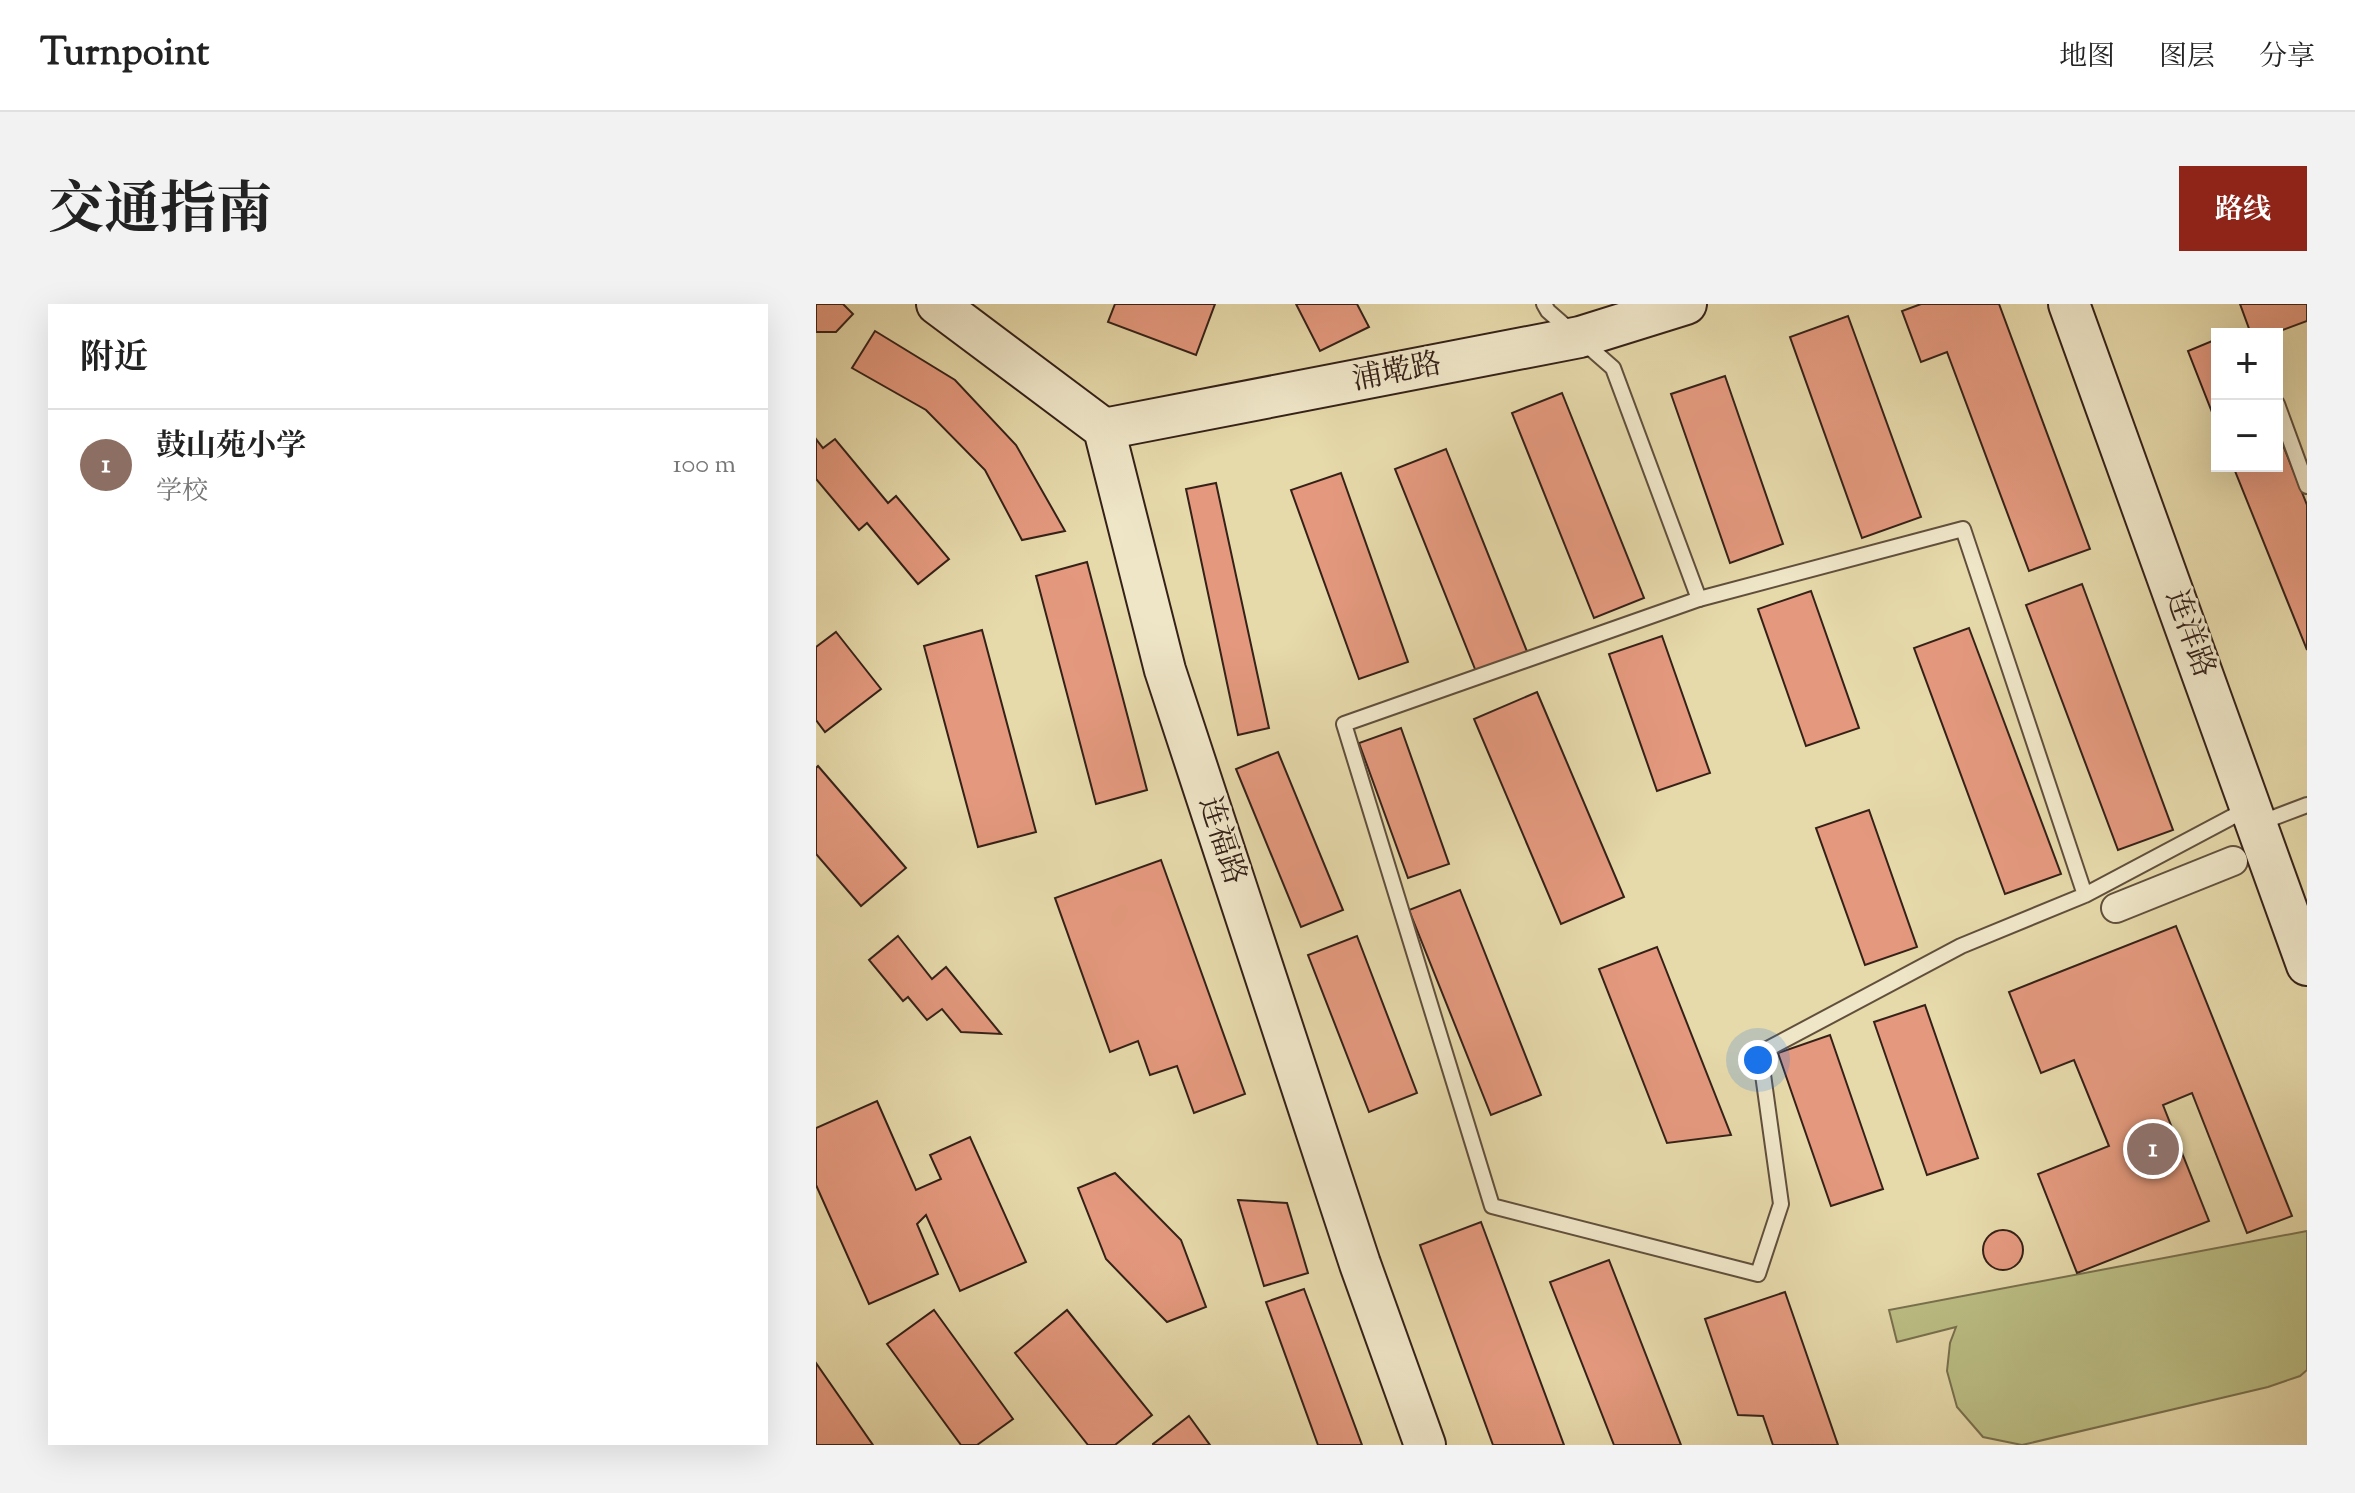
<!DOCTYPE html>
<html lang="zh">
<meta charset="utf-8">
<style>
body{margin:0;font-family:"Sorts Mill Goudy","Noto Serif SC",serif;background:#f2f2f2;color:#222}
.controls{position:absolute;right:24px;top:24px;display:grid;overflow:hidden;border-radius:0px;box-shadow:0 8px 32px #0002}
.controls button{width:72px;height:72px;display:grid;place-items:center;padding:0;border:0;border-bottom:2px solid #e0e0e0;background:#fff;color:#222;font:40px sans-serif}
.you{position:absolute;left:942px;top:756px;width:28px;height:28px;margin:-20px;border:6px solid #fff;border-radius:50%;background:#1a73e8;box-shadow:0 0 0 12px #1a73e833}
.badge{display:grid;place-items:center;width:52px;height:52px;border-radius:50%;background:#8f2418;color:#fff;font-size:26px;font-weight:700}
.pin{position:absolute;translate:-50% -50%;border:4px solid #fff;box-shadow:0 2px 8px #0006}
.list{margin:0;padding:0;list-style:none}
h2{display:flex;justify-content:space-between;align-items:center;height:104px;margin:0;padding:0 32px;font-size:34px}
h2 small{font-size:26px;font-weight:400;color:#767676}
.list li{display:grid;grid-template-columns:52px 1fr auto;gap:24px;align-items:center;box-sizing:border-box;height:112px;padding:0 32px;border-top:2px solid #e0e0e0}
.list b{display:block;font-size:30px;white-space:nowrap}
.list p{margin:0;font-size:26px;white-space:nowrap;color:#767676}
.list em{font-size:26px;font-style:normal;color:#767676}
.map{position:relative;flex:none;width:1491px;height:1141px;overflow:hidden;border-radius:0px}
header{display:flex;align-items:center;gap:48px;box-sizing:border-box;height:112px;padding:0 40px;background:#fff;border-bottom:2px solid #e0e0e0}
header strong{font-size:38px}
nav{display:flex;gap:44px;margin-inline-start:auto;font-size:28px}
.intro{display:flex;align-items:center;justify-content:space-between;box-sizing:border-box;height:192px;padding:0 48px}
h1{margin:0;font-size:56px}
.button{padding:20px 36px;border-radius:0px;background:#8f2418;color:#fff;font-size:28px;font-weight:700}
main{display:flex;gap:48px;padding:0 48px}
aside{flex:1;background:#fff;border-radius:0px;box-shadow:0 8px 32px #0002}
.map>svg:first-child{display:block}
.green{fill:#bbbe84;stroke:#78704e;stroke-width:2}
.building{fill:#e4997e;stroke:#352118;stroke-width:2}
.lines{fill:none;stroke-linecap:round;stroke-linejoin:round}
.lane-casing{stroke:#614f3c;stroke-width:18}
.street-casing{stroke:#614f3c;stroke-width:32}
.secondary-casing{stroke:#352118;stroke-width:44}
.lane{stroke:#efe6c8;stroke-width:14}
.street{stroke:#efe6c8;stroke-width:28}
.secondary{stroke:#efe6c8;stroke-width:40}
.labels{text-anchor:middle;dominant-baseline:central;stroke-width:6;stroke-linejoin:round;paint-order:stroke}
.street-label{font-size:30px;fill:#352118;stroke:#efe6c8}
</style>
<header>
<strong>Turnpoint</strong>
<nav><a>地图</a><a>图层</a><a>分享</a></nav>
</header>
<div class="intro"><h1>交通指南</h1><a class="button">路线</a></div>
<main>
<aside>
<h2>附近<small></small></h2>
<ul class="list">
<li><span class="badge" style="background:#8d6e63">1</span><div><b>鼓山苑小学</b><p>学校</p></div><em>100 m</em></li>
</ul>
</aside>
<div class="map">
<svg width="1491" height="1141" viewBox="0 0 1491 1141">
<rect width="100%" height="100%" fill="#e6d9aa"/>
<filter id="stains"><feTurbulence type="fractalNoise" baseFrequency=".0025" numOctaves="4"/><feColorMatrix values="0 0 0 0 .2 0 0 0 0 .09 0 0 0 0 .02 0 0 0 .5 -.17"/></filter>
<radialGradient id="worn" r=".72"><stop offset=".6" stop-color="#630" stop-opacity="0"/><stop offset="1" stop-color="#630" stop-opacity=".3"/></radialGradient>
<path class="green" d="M1491,927V1066L1484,1072L1452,1083L1206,1141L1167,1133L1141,1103L1131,1067L1134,1039L1140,1023L1081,1038L1073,1006Z"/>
<g class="building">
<path d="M0,0H27L37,10L20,28H0Z"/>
<path d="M299,0H399L380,51L292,18Z"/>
<path d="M480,0H541L553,23L504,47Z"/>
<path d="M1105,0H1183L1274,245L1213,267L1131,48L1105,58L1086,7Z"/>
<path d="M1424,0H1491V17L1456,30H1435Z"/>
<path d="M1032,12L1105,213L1046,234L974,33Z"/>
<path d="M59,27L139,76L200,141L249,227L206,236L169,166L110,106L36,64Z"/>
<path d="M1401,35V121L1372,47Z"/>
<path d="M909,72L967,240L914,259L855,90Z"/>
<path d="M746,89L828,294L778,314L696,109Z"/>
<path d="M1461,126L1491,201V346L1417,162H1461Z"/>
<path d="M0,135L7,144L19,135L72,199L80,192L133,255L102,280L51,219L43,226L0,175Z"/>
<path d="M630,145L712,350L661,370L579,165Z"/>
<path d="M525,169L592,358L543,375L475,186Z"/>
<path d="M400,179L453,424L422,431L370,185Z"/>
<path d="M271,258L331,486L280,500L220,272Z"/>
<path d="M1266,280L1357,526L1302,546L1210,301Z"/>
<path d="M995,287L1043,424L990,442L942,305Z"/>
<path d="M1153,324L1245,570L1189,590L1098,344Z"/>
<path d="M166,326L220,528L162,543L108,342Z"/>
<path d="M20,328L65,385L9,428L0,416V343Z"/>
<path d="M846,332L894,469L841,487L793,350Z"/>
<path d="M721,388L808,593L745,620L658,415Z"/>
<path d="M585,424L633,560L592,574L543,439Z"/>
<path d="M462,448L527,606L485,623L420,465Z"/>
<path d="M2,462L90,564L45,602L0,550V464Z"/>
<path d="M1053,506L1101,643L1049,661L1000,524Z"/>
<path d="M345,556L429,790L378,809L361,762L334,771L322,737L294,748L239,594Z"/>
<path d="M644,586L725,791L675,811L593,606Z"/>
<path d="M1360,622L1476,912L1431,929L1376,789L1347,801L1393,917L1261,969L1222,870L1293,842L1258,756L1225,769L1193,688Z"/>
<path d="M82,632L116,675L130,663L185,730L145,728L126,705L111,716L92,693L87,697L53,656Z"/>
<path d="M541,632L601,789L553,808L492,651Z"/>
<path d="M841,643L915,831L851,839L783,665Z"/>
<path d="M1109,701L1162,854L1111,871L1058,718Z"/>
<path d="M1014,731L1067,885L1015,902L962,749Z"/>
<path d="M61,797L100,886L125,875L114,851L154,833L210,958L144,987L110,911L101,920L122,970L53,1000L0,881V824Z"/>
<path d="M299,869L365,936L390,1003L351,1018L290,955L262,884Z"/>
<path d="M422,896L471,899L492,969L448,982Z"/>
<path d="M665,918L748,1141H677L604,941Z"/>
<circle cx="1187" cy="946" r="20"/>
<path d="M793,956L865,1141H798L734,978Z"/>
<path d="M488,985L546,1141H502L450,998Z"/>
<path d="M969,988L1022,1141H957L947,1112L922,1111L889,1015Z"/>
<path d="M118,1006L197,1115L161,1141H145L71,1040Z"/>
<path d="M251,1006L336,1111L299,1141H272L199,1049Z"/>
<path d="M0,1059L57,1141H0Z"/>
<path d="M373,1112L394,1141H337V1140Z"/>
</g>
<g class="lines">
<g class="lane-casing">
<g id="lane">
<path d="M728,0L732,7L797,64L883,295"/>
<path d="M1461,100L1491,182"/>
<path d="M1441,520L1491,501"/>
<path d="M1269,591L1147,225L883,295L528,420L676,902L942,970L965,900L944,749L1145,642L1269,591L1431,505"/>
</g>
</g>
<g class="street-casing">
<path id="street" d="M1300,604L1417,557"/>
</g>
<g class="secondary-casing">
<g id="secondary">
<path d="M121,0L288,125L349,366L544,960L609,1141"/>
<path d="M1253,0L1491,661"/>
<path d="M288,125L764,33L870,0"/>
</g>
</g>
<use href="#lane" class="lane"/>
<use href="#street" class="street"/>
<use href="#secondary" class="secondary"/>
</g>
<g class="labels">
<g class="street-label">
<text transform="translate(581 69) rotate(-11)">浦墘路</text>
<text transform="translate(1373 330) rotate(70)">连洋路</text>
<text transform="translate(405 537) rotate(72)">连福路</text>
</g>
</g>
<rect width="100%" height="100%" filter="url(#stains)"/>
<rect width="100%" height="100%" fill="url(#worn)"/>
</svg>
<div class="controls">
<button>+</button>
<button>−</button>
</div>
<div class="you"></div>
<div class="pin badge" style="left:1337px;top:845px;background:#8d6e63">1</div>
</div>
</main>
